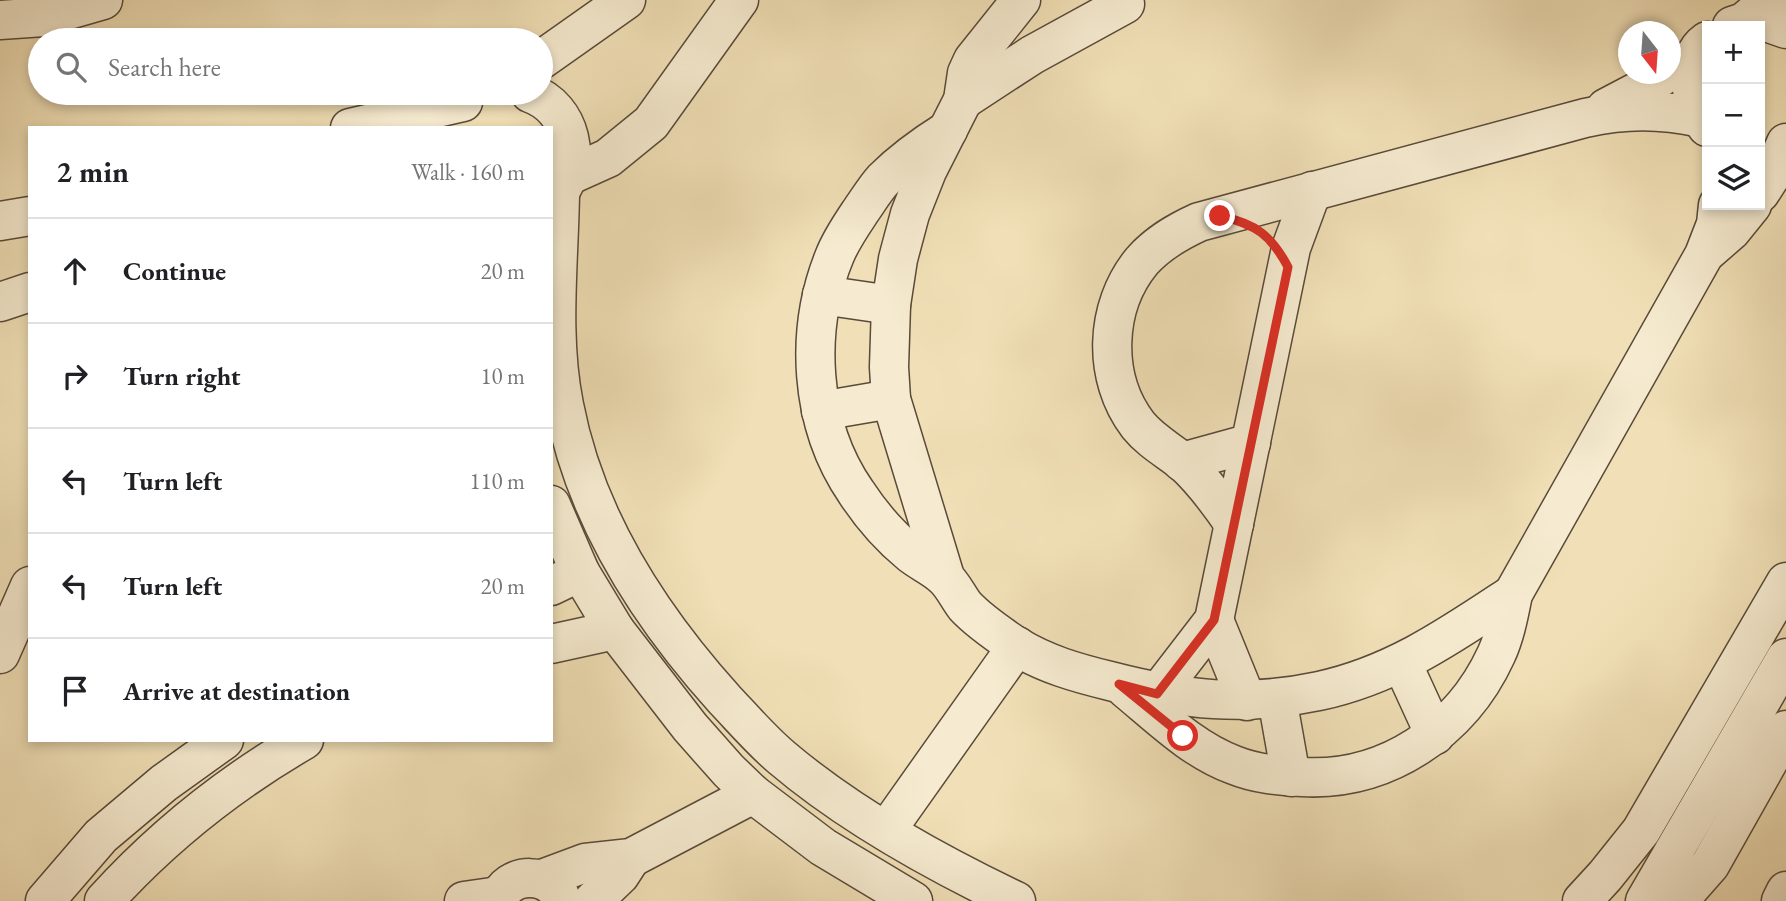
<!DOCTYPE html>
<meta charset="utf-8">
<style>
body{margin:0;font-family:"EB Garamond",serif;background:#f2f2f2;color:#202124}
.controls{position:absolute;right:21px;top:21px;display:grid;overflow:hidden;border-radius:0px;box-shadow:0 4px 10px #0003}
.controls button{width:63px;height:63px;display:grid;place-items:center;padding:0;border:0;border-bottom:2px solid #e0e0e0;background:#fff;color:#202124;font:35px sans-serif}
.compass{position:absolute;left:1618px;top:21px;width:63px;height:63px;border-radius:50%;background:#fff;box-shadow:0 4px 10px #0003;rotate:163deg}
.stop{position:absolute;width:21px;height:21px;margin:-16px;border:5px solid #d93025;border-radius:50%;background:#fff}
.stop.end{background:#d93025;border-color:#fff;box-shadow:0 2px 7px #0008}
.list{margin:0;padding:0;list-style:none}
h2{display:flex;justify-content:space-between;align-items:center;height:91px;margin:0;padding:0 28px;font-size:30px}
h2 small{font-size:23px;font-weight:400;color:#757577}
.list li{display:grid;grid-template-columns:46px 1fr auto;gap:21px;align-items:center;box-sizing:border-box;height:105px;padding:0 28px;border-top:2px solid #e0e0e0}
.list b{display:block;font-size:26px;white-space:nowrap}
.list em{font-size:23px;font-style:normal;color:#757577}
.icon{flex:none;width:38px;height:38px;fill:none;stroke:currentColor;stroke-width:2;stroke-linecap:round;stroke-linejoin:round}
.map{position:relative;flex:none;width:1786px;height:901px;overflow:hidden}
.search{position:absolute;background:#fff;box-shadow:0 4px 10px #0003;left:28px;top:28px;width:525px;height:77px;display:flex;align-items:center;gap:18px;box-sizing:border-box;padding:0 24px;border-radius:38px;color:#757577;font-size:26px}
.panel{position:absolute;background:#fff;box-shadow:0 4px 10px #0003;left:28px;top:126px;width:525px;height:616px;border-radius:0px}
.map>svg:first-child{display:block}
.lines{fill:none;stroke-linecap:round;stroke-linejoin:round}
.minor-casing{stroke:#594a3a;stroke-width:41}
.minor{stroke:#f6ebd0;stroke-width:38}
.route{stroke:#d93025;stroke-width:9}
</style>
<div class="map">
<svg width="1786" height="901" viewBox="0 0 1786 901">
<rect width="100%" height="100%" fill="#f1e0b7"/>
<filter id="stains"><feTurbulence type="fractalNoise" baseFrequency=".00286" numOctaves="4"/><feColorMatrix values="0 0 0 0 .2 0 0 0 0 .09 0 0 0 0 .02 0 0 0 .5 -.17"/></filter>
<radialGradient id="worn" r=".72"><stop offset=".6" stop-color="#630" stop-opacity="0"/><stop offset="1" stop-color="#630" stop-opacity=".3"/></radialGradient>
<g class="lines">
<g class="minor-casing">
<g id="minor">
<path d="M0,20L44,17L103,0"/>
<path d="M1744,22H1766L1786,29"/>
<path d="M1732,26L1744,22L1770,0"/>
<path d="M1707,41C1681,59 1691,106 1707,127"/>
<path d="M541,60L626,0"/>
<path d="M530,93C572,108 583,162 557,196"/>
<path d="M963,100L1032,55L1125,4"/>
<path d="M1606,108L1646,87L1665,74"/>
<path d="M350,128L463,102"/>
<path d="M948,130C924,145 903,160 883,180C875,189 869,199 862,209C852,224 842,238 835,255C804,330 809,424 856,492C871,515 889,536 911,554C921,562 935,568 944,577C953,585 958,597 965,606C977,619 1001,636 1016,646C1045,664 1077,673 1110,681C1183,700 1244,707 1319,691C1394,675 1451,635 1513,594"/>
<path d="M568,176L608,158L651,123L739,0"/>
<path d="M560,193C559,264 550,335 564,405C585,516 650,617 725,700C743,719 761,740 781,757C848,814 936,863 1016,901"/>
<path d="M1760,193L1773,173L1786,143"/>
<path d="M0,221L30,216"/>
<path d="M1708,251L1731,231L1752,205"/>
<path d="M822,295L891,305"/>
<path d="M0,302L30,292"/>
<path d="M821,411L891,399"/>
<path d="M1182,462L1251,443"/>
<path d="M551,505L580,572L615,630L690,727L729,771L753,794L823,847L913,901"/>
<path d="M1234,524C1219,502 1203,480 1183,462C1168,450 1151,441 1138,425C1102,378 1104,307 1142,261C1158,243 1177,232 1199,222L1585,118C1625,109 1660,109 1701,118"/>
<path d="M945,577L891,399L889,367L891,305L898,259L910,214L927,171L963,100L967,73L973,60L1021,0"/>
<path d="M551,586L580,572"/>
<path d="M1214,620L1247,701"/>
<path d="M551,644L615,630"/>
<path d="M0,654L30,586"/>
<path d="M1402,663L1435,735"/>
<path d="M1126,689C1160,717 1193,750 1234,765C1256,774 1279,776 1302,777C1386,782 1461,731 1496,655C1505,636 1509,614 1513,594L1704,255L1716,224L1718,205"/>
<path d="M1157,694L1214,620L1291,248L1312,191"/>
<path d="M1277,698L1291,777"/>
<path d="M886,831L1017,646"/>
<path d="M542,879L585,863L631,858L753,794"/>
<path d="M45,901L101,836L164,783L224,740"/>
<path d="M104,901C162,837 230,783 304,740"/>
<path d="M464,901L499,896"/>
<path d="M498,901C507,870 553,871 562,901"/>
<path d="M593,901L620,875L631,858"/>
<path d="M1582,901L1605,876L1641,831L1786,582"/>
<path d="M1645,901L1786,658"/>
<path d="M1672,901L1687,891L1710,865L1786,730"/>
<path d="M1781,901L1786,891"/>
</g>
</g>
<use href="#minor" class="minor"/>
</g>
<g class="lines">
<path class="route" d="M1183,736L1119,684L1157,694L1214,620L1288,267C1271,235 1256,224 1220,216"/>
</g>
<rect width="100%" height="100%" filter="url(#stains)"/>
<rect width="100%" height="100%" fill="url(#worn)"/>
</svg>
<div class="controls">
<button>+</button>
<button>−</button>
<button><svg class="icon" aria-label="layers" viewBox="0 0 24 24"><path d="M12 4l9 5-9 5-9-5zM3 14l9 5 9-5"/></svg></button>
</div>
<svg class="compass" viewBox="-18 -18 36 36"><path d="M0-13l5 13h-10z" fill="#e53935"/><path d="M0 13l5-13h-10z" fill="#757577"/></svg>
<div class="stop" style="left:1183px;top:736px"></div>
<div class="stop end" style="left:1220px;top:216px"></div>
<div class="search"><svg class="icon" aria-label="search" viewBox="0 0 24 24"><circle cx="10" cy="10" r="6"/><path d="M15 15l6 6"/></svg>Search here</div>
<section class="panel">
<h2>2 min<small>Walk · 160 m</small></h2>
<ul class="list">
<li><svg class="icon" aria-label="ahead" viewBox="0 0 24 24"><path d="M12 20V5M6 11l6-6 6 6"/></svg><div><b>Continue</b></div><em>20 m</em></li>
<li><svg class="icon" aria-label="right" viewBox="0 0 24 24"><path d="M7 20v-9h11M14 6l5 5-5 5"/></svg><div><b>Turn right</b></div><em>10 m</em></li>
<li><svg class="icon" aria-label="left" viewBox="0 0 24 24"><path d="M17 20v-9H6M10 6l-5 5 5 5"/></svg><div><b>Turn left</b></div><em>110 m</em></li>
<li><svg class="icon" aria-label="left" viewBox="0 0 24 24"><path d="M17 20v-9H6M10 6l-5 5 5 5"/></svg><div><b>Turn left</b></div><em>20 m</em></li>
<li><svg class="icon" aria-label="arrive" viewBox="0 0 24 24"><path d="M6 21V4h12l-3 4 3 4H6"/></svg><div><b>Arrive at destination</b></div></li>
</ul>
</section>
</div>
